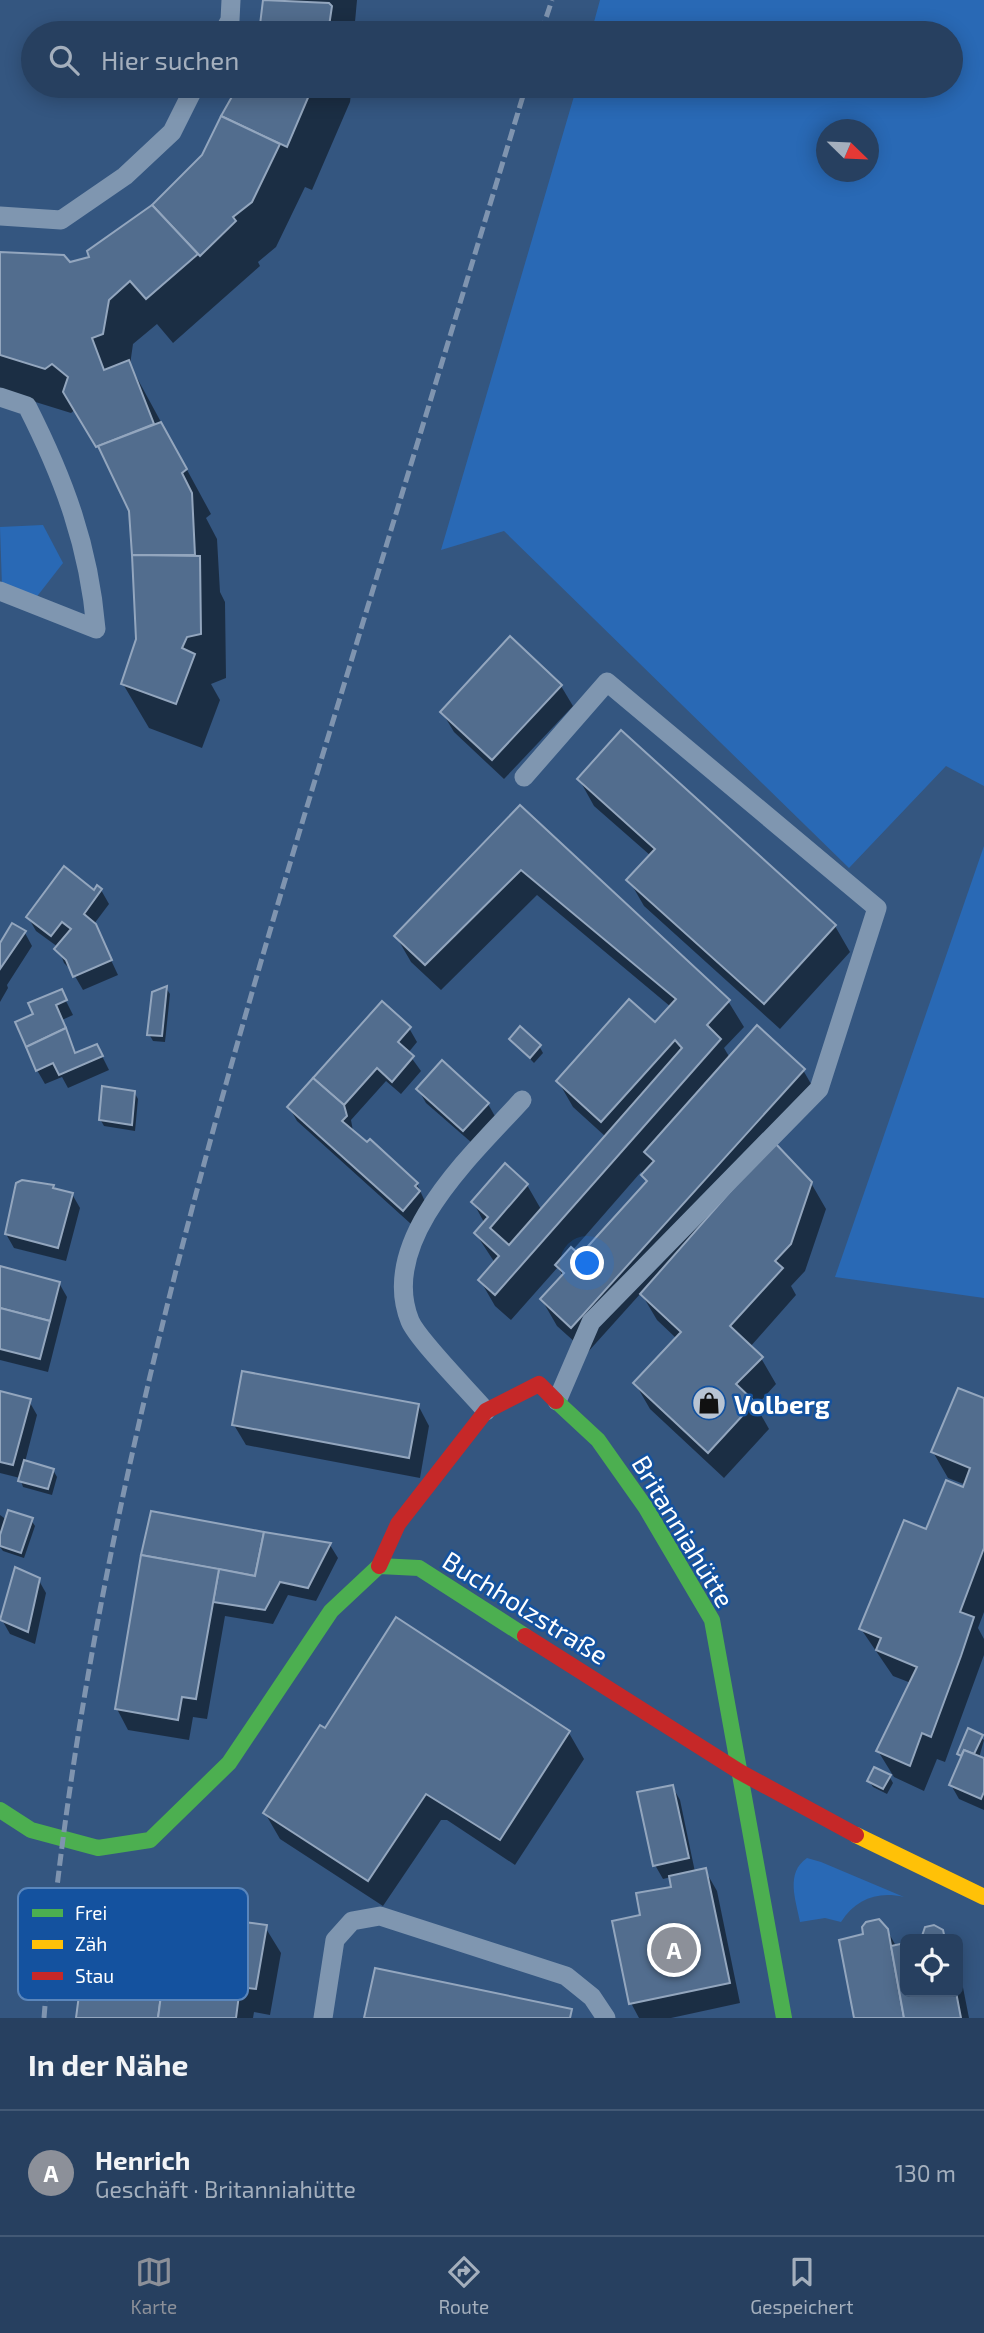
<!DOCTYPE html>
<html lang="de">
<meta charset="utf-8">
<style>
body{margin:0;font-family:"Exo 2",sans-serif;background:#2f4766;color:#f1f3f6}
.controls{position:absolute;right:21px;bottom:21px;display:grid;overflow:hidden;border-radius:10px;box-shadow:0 4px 18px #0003}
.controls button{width:63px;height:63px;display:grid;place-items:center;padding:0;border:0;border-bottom:2px solid #435975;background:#274060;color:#f1f3f6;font:35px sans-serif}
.compass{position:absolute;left:816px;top:119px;width:63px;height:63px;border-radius:50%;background:#274060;box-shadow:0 4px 18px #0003;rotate:113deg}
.you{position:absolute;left:588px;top:1264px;width:24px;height:24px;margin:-18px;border:5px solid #fff;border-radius:50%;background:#1a73e8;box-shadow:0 0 0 10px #1a73e833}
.badge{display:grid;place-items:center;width:46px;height:46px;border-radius:50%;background:#8c9099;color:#fff;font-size:23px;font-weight:700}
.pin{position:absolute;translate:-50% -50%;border:4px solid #fff;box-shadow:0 2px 7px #0006}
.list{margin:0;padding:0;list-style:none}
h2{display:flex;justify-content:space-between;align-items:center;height:91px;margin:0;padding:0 28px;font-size:30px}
h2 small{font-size:23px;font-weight:400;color:#a4afbd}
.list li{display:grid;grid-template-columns:46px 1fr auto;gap:21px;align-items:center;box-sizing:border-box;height:126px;padding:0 28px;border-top:2px solid #435975}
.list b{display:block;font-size:26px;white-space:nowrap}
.list p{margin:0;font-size:23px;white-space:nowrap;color:#a4afbd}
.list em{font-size:23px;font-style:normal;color:#a4afbd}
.icon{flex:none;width:38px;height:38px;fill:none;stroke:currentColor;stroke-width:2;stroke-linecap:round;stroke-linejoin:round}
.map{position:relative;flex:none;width:984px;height:2018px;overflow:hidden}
.search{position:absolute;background:#274060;box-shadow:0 4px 18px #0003;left:21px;right:21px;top:21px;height:77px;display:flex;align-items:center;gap:18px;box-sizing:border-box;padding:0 24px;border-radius:38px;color:#a4afbd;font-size:26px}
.sheet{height:217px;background:#274060}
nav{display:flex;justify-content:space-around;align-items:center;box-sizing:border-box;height:98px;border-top:2px solid #435975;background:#274060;font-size:19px;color:#a4afbd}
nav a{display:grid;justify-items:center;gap:4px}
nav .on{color:#8c9099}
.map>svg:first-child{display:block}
.green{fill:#2969b5;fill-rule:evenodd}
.shadow{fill:#0007;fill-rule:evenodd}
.building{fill:#526d8e;stroke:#93a6be;stroke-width:2}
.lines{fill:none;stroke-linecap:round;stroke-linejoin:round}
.lane{stroke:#7f96b0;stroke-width:19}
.fast{stroke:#4caf50;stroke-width:16}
.slow{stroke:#ffc107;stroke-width:16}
.jam{stroke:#c62828;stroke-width:16}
.rail{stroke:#7f94af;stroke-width:5;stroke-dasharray:12 5;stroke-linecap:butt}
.labels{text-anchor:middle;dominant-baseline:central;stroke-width:5;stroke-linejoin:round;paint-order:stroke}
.poi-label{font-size:26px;font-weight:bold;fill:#fff;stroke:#14529f;text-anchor:start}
.street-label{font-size:26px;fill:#fff;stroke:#14529f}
.key{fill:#14529f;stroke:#5a86bc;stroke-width:2}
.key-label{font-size:19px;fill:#fff}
</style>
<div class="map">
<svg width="984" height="2018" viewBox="0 0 984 2018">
<rect width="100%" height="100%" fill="#345680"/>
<g class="green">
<path d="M600,0H984V786L946,766L849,868L504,531L441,550L577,86H951V33H591ZM827,130H869V172H827Z"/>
<path d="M43,525L63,563L35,599L2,586L0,527Z"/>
<path d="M984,846V1298L835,1277Z"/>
<path d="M807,1858L821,1862L904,1897C877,1891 856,1899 841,1922L825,1918L800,1922C796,1900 785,1873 807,1858Z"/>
</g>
<g class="shadow">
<path d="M265,0H357L354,33H261Z"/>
<path d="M240,86H352L350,102L312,190L305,187L276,247L258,262L260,266L173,343L157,324L133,344L130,365L211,514L206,518L217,539L220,592L225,602L226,678L211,684L220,700L202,748L149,728L123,684L138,639L131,511L115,476L76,409L71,413L0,391V254L69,264L91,259L89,252L153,206L203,156Z"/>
<path d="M561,686L573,706L504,779L454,732L442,712Z"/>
<path d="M579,779L835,926L850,952L780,1029L644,906L629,880L651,856L594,806Z"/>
<path d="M520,808L728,1001L744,1027L724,1048L730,1058L803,1070L818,1096L774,1145L811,1183L826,1209L805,1271L791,1286L796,1295L750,1347L761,1358L776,1384L756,1406L769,1429L724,1478L650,1409L635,1383L677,1339L657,1320L641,1293L587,1353L557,1326L542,1300L563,1277L558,1267L511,1320L495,1306L480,1280L495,1263L476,1234L485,1224L473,1202L527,1185L542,1211L606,1137L573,1107L558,1081L655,1025L671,1007L537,895L441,990L411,962L396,936ZM641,1172L648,1183L580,1258L572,1251Z"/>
<path d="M101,890L109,904L94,924L118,975L83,990L72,971L64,963L58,947L36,931L28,917Z"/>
<path d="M25,933L32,946L7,985L8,988L0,1002V946Z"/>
<path d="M166,988L170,994L165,1042L153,1041L149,1034Z"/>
<path d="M61,991L73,1015L62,1020L76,1054L97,1046L109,1070L68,1088L62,1077L45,1084L37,1070L35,1015Z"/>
<path d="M409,1028L417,1042L408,1053L421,1071L401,1094L386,1081L351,1120L353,1131L417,1184L427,1206L411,1224L297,1121L289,1107Z"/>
<path d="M511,1039L539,1046L543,1053L534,1063Z"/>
<path d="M418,1089L488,1104L496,1118L472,1143L426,1103Z"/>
<path d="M134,1092L138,1099L135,1131L104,1126L100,1119Z"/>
<path d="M53,1187L55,1190L72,1194L80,1208L66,1261L14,1248L6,1234Z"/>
<path d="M0,1268L59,1283L67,1297L48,1372L0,1360Z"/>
<path d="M0,1399L29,1401L37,1415L25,1462L53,1470L57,1477L52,1495L23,1487L20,1478L0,1473Z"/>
<path d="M984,1400V1612L978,1628L984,1639V1655L945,1762L937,1759L924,1791L894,1777L878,1751L911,1683L893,1676L861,1629L927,1532L964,1490L966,1485L948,1478L933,1452Z"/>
<path d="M418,1405L429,1426L420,1478L246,1445L234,1425Z"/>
<path d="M152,1513L330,1545L338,1558L316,1601L288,1595L273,1624L225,1616L207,1719L193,1717L189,1740L128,1730L117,1709Z"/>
<path d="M0,1515L7,1520H31L35,1526L24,1558L3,1551L0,1547Z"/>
<path d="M16,1570L38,1579L46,1593L35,1644L10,1634L2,1620Z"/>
<path d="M325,1730L569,1733L584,1759L515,1865L447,1820H441L383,1906L280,1839L265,1813Z"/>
<path d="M969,1730L984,1740L979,1758L984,1760V1810L959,1799L951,1785Z"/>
<path d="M889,1776L893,1783L887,1794L873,1787L869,1781Z"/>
<path d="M672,1786L680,1800L695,1872L705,1870L717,1891L740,2003L671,2018H639L631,2003L642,1917L673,1888L671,1877L663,1879L655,1865Z"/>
<path d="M265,1927L281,1953L270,2015L254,2012L253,2018H78Z"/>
<path d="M887,1930L896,1946L905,1945V1992H958V1962L969,2018H856Z"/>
</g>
<g class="building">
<path d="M263,0L329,3L332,6L328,33H259Z"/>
<path d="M238,86H313L287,147L221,116Z"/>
<path d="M221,116L280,144L252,202L233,217L236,221L200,256L152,205L202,155Z"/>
<path d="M152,205L198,254L146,299L130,281L109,300L103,334L92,338L104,370L129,360L154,424L96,447L63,392L68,377L52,364L45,369L0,355V252L64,255L70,262L89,257L87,251Z"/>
<path d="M161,422L187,469L182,473L192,493L195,555H132L129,511L98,446Z"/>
<path d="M132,555L200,556L201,634L187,637L182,648L195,654L176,704L121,684L136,639Z"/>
<path d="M510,636L562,685L492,760L440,712Z"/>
<path d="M621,730L836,925L764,1004L626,880L655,849L577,779Z"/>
<path d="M520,805L730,1000L707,1025L721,1039L495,1295L478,1280L499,1256L474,1233L488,1217L471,1202L505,1163L528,1184L490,1228L509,1245L682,1048L675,1040L601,1122L556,1081L629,999L655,1022L676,999L521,870L425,965L394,936Z"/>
<path d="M64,866L94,890L97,885L102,889L84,914L96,924L112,960L73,977L66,960L54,949L71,929L62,922L51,936L26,917Z"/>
<path d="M12,923L26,931L0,969V943Z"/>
<path d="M167,986L162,1036L147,1035L152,992Z"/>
<path d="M62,989L67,1000L56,1005L66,1028L26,1047L15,1022L33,1014L28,1003Z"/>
<path d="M382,1001L411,1027L398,1042L414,1056L392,1082L377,1068L344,1105L313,1078Z"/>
<path d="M757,1025L805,1069L571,1328L540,1299L564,1273L555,1265L571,1247L580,1255L647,1181L641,1175L654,1161L644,1152Z"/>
<path d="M520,1026L541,1045L530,1058L509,1039Z"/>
<path d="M66,1028L75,1053L97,1044L103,1056L59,1075L53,1063L36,1071L26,1047Z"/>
<path d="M442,1060L489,1103L463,1131L416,1089Z"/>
<path d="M313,1078L344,1105L347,1116L342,1121L367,1142L370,1139L418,1183L415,1186L420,1191L403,1211L287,1107Z"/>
<path d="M102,1086L135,1091L132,1125L99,1120Z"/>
<path d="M774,1142L812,1182L791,1244L775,1261L783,1268L730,1326L763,1357L736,1384L755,1402L708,1453L633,1383L681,1332L640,1294Z"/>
<path d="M22,1180L54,1185L53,1188L73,1193L58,1248L5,1234L16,1183Z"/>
<path d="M0,1266L60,1282L50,1321L0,1308Z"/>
<path d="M0,1308L50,1321L40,1359L0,1349Z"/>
<path d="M242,1371L419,1404L409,1458L232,1425Z"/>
<path d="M958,1388L984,1398V1548L960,1612L974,1617L961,1656L931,1737L922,1733L910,1766L876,1751L917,1667L876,1650L881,1638L859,1629L904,1520L926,1529L946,1480L963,1487L970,1468L931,1452Z"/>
<path d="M0,1391L31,1399L13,1465L0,1462Z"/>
<path d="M24,1460L54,1469L48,1489L18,1481Z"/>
<path d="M8,1510L33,1518L21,1553L0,1546V1535Z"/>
<path d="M151,1511L264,1532L255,1576L141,1555Z"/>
<path d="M264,1532L331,1543L308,1588L280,1582L265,1610L213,1602L219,1569L255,1576Z"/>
<path d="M141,1555L219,1569L196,1699L182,1697L178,1720L115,1709Z"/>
<path d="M15,1567L40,1578L28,1632L0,1620Z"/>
<path d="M396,1617L570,1731L500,1840L426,1794L368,1881L263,1813L320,1725L325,1728Z"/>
<path d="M968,1728L983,1735L974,1754L964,1750L961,1756L957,1754Z"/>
<path d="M964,1750L984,1758V1792L981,1799L949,1785Z"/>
<path d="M874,1767L891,1775L883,1789L867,1781Z"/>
<path d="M673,1785L689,1858L653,1866L637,1792Z"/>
<path d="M706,1868L730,1983L629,2004L612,1921L640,1915L636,1893L671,1887L669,1876Z"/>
<path d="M91,1903L172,1913L158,2018H76Z"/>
<path d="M172,1913L267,1925L256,1989L240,1987L236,2018H158Z"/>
<path d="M879,1919L888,1929L904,2018H854L839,1940L863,1934L862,1927L866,1922Z"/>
<path d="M934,1925L943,1930L945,1939H921L925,1927Z"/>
<path d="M905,1943V1992H956L961,2018H904L891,1946Z"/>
<path d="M375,1968L572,2009L570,2018H364Z"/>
</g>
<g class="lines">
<g class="lane">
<path d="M223,33L230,20L231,0"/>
<path d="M0,216L61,220L125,176L172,132L195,86"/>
<path d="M0,397L27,406C64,479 89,546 96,629L0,591"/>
<path d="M524,777L607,682L877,908L819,1089L591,1322L557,1401"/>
<path d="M486,1411C470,1392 418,1340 410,1321C377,1240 474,1153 522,1100"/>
<path d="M323,2018L335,1940L352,1921L380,1916L566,1976L592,1997L606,2018"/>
</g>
<g class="fast">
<path d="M556,1401L598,1440L646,1508L712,1620L784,2018"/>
<path d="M0,1810L31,1830L98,1848L150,1840L229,1763L331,1611L379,1566L419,1568L525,1636"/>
</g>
<path class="slow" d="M856,1835L984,1897"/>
<g class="jam">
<path d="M379,1566L398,1524L486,1411L539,1384L556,1401"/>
<path d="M525,1636L740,1772L856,1835"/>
</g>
<g class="rail">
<path d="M541,33L552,0"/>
<path d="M44,2018C78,1591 195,1176 319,767C388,540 457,313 526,86"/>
</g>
</g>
<defs>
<g id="shop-disc" transform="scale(1.75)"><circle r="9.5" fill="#b8c4d3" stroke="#14529f"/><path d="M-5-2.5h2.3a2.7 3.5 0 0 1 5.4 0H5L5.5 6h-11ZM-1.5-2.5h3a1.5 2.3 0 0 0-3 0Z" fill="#111"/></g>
</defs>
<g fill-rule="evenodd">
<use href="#shop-disc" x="709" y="1403"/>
</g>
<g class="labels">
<g class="poi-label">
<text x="734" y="1403">Volberg</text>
</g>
<g class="street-label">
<text transform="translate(684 1531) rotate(59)">Britanniahütte</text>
<text transform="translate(526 1607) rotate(32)">Buchholzstraße</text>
</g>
</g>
<rect x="18" y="1888" width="230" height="112" rx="10" class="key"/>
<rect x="32" y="1909" width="31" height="8" fill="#4caf50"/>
<rect x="32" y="1940" width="31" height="9" fill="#ffc107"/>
<rect x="32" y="1972" width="31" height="8" fill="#c62828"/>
<g class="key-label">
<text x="75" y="1920">Frei</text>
<text x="75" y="1951">Zäh</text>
<text x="75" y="1983">Stau</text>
</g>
</svg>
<div class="controls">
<button><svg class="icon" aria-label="locate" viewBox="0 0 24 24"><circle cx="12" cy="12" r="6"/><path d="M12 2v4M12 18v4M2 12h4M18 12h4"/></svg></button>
</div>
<svg class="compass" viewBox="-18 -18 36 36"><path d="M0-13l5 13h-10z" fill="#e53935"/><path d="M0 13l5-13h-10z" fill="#a4afbd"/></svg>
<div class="you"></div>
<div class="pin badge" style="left:674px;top:1950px">A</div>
<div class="search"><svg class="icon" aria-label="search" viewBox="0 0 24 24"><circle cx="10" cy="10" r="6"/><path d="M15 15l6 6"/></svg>Hier suchen</div>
</div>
<section class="sheet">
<h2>In der Nähe<small></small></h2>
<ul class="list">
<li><span class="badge">A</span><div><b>Henrich</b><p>Geschäft · Britanniahütte</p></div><em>130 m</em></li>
</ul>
</section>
<nav>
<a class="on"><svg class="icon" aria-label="map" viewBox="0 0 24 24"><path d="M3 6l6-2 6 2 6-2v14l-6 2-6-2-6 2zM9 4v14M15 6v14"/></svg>Karte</a>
<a><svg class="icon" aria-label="directions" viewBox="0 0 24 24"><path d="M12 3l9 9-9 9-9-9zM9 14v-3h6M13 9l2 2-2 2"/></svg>Route</a>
<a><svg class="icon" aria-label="saved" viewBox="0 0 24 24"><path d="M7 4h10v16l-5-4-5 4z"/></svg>Gespeichert</a>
</nav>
